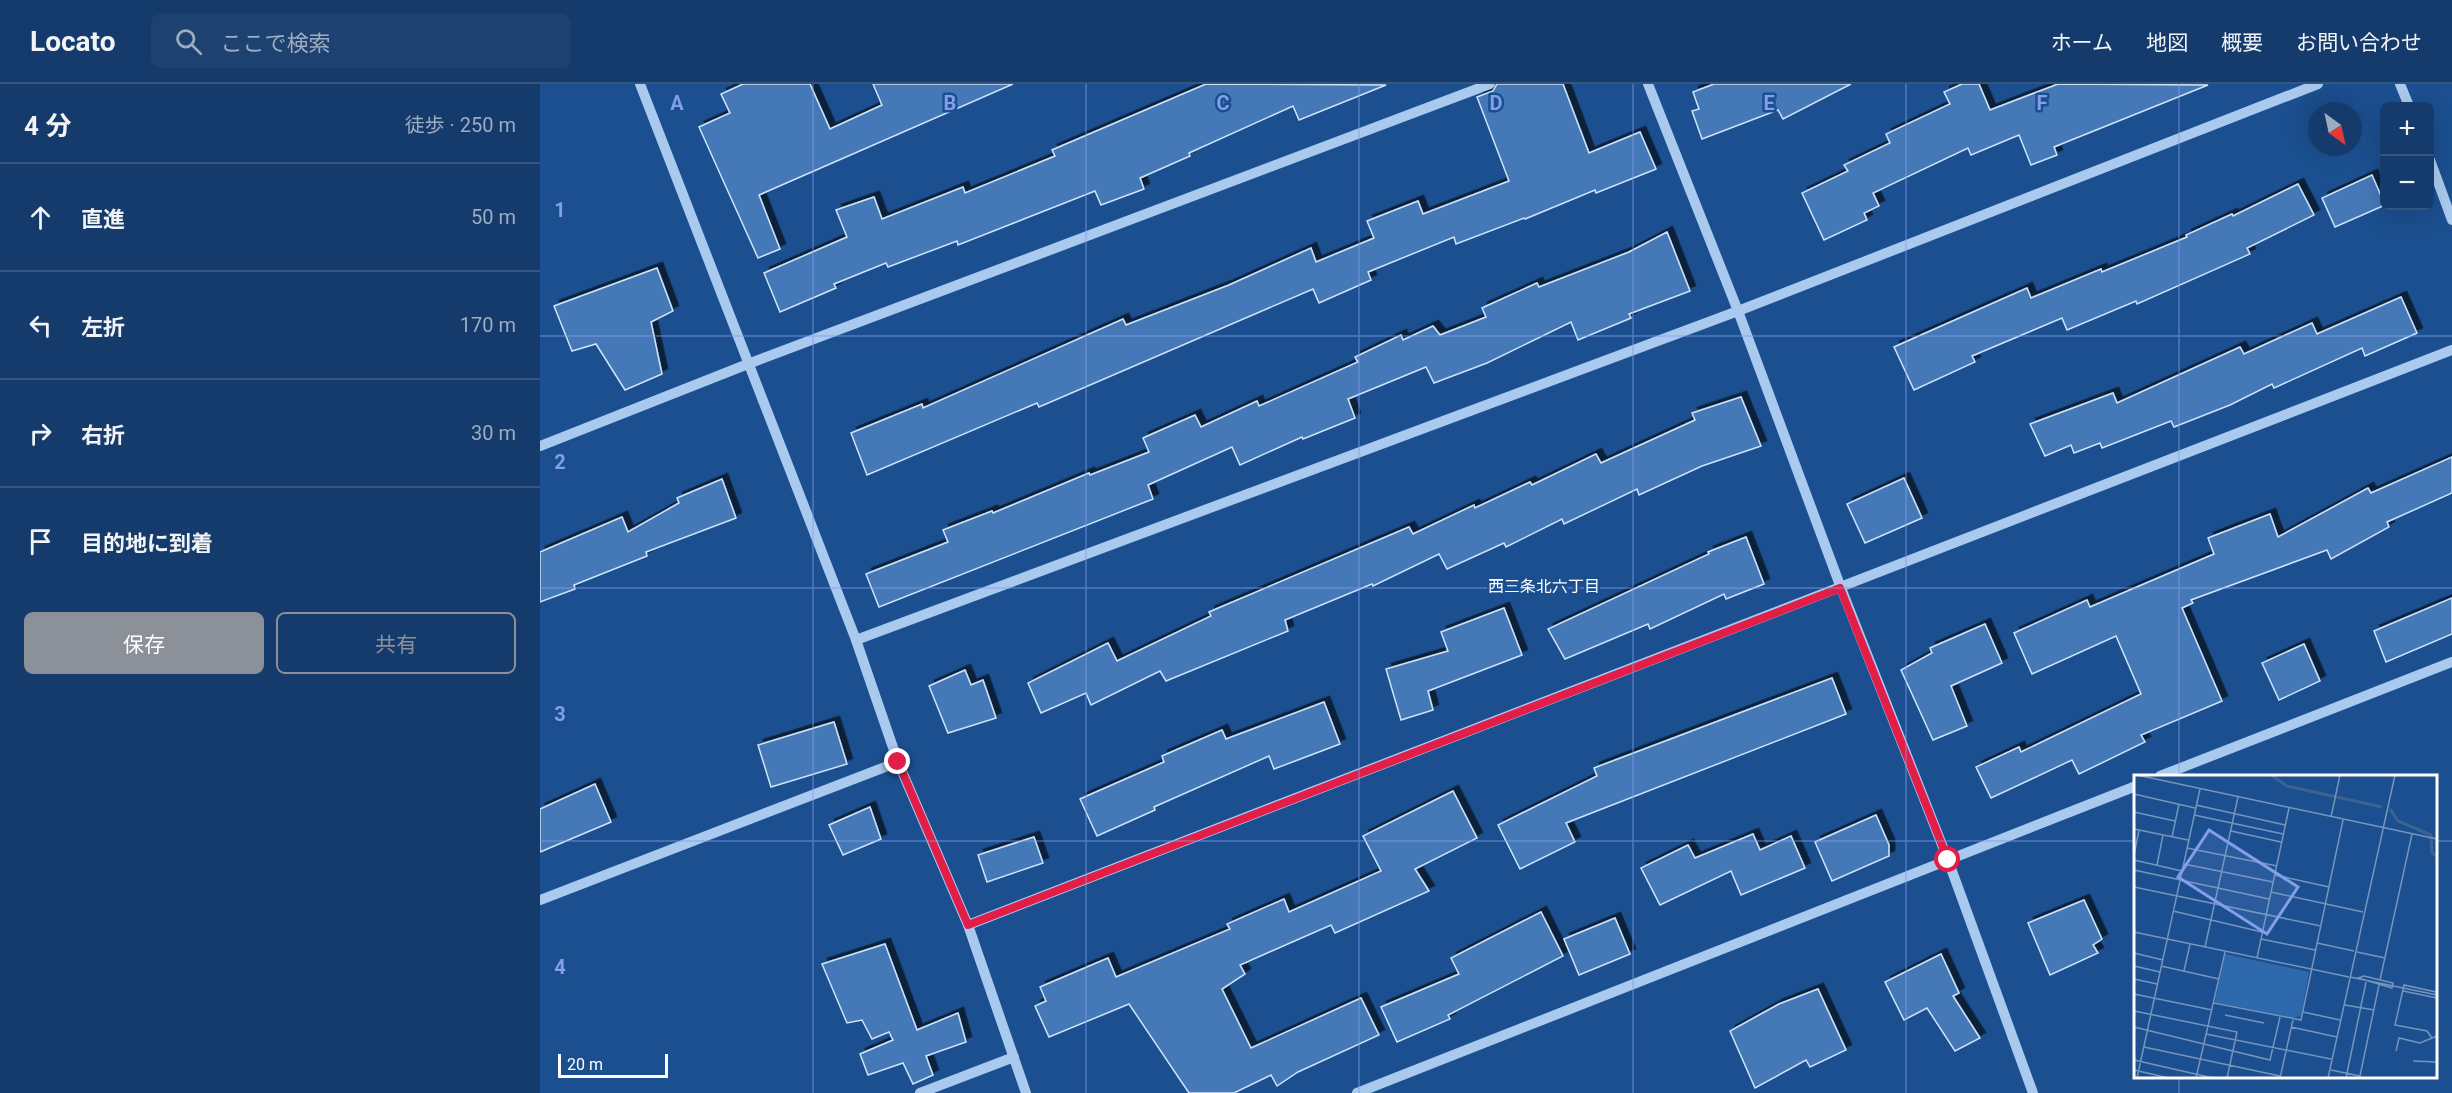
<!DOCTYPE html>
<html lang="ja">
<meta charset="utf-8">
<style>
body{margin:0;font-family:Roboto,"Noto Sans JP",sans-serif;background:#1d4271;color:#f1f3f6}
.controls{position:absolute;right:18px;top:18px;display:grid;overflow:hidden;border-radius:9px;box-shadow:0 6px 24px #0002}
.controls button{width:54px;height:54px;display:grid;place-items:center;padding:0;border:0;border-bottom:2px solid #33557e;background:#143b6b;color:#f1f3f6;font:30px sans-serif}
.compass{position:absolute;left:1768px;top:18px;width:54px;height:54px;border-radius:50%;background:#143b6b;box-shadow:0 6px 24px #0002;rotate:147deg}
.scale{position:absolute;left:18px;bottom:15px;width:110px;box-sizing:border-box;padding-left:6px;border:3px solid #fff;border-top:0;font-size:16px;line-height:21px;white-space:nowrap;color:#fff;-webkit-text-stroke:4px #1b4f8f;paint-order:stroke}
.stop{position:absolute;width:18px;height:18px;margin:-14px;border:4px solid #e11d48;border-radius:50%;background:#fff}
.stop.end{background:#e11d48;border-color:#fff;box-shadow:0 2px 6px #0008}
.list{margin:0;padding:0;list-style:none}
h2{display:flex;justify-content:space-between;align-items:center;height:78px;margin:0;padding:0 24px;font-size:26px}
h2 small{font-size:20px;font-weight:400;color:#9dadc1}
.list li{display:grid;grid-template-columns:39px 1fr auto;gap:18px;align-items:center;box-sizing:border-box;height:108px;padding:0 24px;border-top:2px solid #33557e}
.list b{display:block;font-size:22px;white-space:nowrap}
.list em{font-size:20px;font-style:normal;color:#9dadc1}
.actions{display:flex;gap:12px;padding:18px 24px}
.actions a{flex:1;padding:14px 0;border:2px solid #8c9099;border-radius:9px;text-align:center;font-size:21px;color:#8c9099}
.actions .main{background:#8c9099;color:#fff}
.icon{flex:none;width:33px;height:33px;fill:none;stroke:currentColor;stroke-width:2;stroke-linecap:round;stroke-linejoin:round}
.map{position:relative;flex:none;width:1912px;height:1009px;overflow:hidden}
header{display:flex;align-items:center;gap:36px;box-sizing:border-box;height:84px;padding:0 30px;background:#143b6b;border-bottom:2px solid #33557e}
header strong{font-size:28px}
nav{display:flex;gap:33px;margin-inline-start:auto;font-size:21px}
.search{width:420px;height:54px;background:#1d4271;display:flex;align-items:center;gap:15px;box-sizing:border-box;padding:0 21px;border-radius:9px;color:#9dadc1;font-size:22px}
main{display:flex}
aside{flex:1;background:#143b6b}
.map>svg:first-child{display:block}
.building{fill:#4478b7;stroke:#cfe3fa;stroke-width:1.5;filter:url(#shadow)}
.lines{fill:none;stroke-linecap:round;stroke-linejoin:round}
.minor{stroke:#a9c9ee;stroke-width:10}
.route{stroke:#e11d48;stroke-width:8}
.grid{fill:none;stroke:#839eea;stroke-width:1.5;stroke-opacity:0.55}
.labels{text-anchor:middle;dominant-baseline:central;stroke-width:5;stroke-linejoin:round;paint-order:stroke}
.neighbourhood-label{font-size:16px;fill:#fff;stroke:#1b4f8f}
.inset-river{fill:none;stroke:#3c6290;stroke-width:3}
.inset-road{fill:none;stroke:#7695bc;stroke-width:1.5}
.view{fill:#839eea;fill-opacity:0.15;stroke:#839eea;stroke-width:3}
.inset-edge{fill:none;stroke:#fff;stroke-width:3}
.grid-label{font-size:20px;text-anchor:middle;font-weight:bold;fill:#839eea;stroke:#1b4f8f;stroke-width:5;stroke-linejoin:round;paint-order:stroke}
</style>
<header>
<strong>Locato</strong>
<div class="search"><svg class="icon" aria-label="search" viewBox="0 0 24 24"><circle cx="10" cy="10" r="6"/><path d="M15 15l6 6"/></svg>ここで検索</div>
<nav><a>ホーム</a><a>地図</a><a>概要</a><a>お問い合わせ</a></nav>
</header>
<main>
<aside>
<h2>4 分<small>徒歩 · 250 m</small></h2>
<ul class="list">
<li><svg class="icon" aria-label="ahead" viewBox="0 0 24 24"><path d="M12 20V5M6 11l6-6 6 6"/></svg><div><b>直進</b></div><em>50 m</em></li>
<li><svg class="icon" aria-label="left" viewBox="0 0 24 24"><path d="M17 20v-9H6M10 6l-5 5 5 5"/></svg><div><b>左折</b></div><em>170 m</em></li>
<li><svg class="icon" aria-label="right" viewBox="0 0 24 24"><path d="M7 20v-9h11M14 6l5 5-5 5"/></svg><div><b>右折</b></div><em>30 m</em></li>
<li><svg class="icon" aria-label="arrive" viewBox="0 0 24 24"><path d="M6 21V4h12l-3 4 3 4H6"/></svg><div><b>目的地に到着</b></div></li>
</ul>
<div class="actions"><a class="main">保存</a><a>共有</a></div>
</aside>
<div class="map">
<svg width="1912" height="1009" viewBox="0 0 1912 1009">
<defs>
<filter id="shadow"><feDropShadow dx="5.5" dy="-5.5" stdDeviation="0" flood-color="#0009"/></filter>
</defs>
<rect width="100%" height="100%" fill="#1b4f8f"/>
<g class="building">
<path d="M203,0H270L290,45L342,21L333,0H473L219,111L240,165L218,174L159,43L190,29L181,10Z"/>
<path d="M666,0L846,1L759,36L753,22L649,69L650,72L600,94L604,105L561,121L555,107L418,161L417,157L348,183L346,179L294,200L296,204L240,228L224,189L307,153L296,126L334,113L342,135L423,103L425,109L515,72L512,66Z"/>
<path d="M957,0H1023L1049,69L1100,48L1116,85L1056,109L1055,106L985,135L984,134L916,160L914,153L828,188L831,196L779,219L773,205L499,323L497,319L327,391L311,349L382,320L383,324L583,235L586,241L689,201L771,164L776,178L834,154L827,137L878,117L883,130L969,97L937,13L953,7Z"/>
<path d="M1174,0H1311L1243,35L1238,26L1162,55L1152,27L1159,25L1153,8Z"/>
<path d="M1422,0H1439L1450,26L1518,0L1668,1L1514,63L1517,71L1491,81L1479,51L1431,71L1428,64L1333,109L1339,122L1324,129L1327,136L1284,156L1262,109L1308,87L1304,81L1350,59L1346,50L1410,20L1404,8Z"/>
<path d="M1832,91L1845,121L1795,143L1782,114Z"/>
<path d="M1758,100L1774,131L1707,164L1710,170L1597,220L1596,217L1527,246L1522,234L1432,272L1435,278L1374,306L1354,263L1487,204L1491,214L1561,185L1562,188L1647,153L1646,151L1692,130L1693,132Z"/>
<path d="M1127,148L1150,207L1089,230L1091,234L1038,256L1031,238L947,279L894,299L886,283L808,315L815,334L763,355L762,353L700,381L692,363L608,401L613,415L339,523L326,490L408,458L403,446L452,427L453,429L549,389L550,391L609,368L603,354L655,331L661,343L717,317L719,322L818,278L815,273L861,251L863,256L893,242L900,251L946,233L942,224L997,199L999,203L1089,168Z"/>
<path d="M117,184L133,227L111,238L122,290L85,306L56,260L32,267L14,222Z"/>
<path d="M1861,213L1877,249L1825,272L1822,264L1734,304L1732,300L1690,321L1634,343L1631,337L1562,364L1560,359L1534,369L1531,361L1505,372L1490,340L1573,309L1577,319L1700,263L1704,270L1772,239L1777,250Z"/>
<path d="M1201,313L1221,362L1162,382L1099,411L1097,405L1024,440L1022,435L966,463L964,459L907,485L899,470L833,502L832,500L745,536L748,547L626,597L620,587L551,621L546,609L501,629L488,599L568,559L577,577L671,532L669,528L869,443L873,450L934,421L935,424L990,398L992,401L1056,370L1061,379L1155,336L1152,329Z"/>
<path d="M1912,373V409L1847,438L1849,443L1791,475L1787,466L1651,516L1653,519L1642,524L1682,617L1601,651L1605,658L1539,690L1532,676L1451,714L1436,683L1479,663L1481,668L1601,610L1576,552L1492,590L1474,549L1547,516L1550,523L1674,470L1668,454L1730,430L1738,453L1828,404L1831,409Z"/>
<path d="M1364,394L1382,434L1325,459L1307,420Z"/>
<path d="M182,395L196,434L106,468L107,472L34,501L35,505L0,518V468L82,433L88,448L139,419L137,414Z"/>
<path d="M1206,453L1224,500L1186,515L1184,510L1110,545L1108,540L1025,575L1008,545L1169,470L1168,468Z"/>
<path d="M1912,514V550L1846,578L1834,547Z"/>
<path d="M964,524L982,571L888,607L893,626L861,636L846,585L908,567L901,548Z"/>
<path d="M1445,540L1462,579L1411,602L1427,642L1393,656L1361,586L1392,569L1390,564Z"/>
<path d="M1764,560L1780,597L1739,616L1722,579Z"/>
<path d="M425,586L431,601L443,596L456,634L408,649L389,602Z"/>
<path d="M1292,594L1306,630L1026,739L1035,758L980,785L958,741L1057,692L1054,684Z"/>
<path d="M784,618L800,660L734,685L729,672L614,723L615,726L557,752L540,715L624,678L622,672L682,646L686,655Z"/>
<path d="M294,638L307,680L231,703L218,661Z"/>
<path d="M55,700L71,738L0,768V725Z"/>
<path d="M913,707L937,754L875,785L889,807L795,849L791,841L700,881L705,890L682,905L711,964L821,914L839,951L758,988L737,1002L731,991L694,1009H649L589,920L509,953L495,922L506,917L500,903L568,874L576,893L690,845L687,840L744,815L749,828L841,787L823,752Z"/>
<path d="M330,723L341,755L303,771L289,741Z"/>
<path d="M1336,731L1349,761V772L1292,797L1275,758Z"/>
<path d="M1213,750L1220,766L1251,752L1265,784L1201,811L1191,787L1120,821L1101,784L1148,761L1155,774Z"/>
<path d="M494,753L503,779L447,798L438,771Z"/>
<path d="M1544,816L1562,855L1553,861L1558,869L1510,891L1488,839Z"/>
<path d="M1001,828L1023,872L908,931L910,935L857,958L841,923L919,890L911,874Z"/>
<path d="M1075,834L1090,870L1039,891L1024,855Z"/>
<path d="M345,860L377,946L418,929L426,958L386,972L393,991L373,1000L363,979L328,991L320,970L353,956L349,948L332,955L322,936L307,939L282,880Z"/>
<path d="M1401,870L1419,909L1413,912L1440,954L1415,967L1387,924L1364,936L1345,898Z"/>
<path d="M1278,905L1306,966L1270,983L1266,976L1215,1004L1190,947L1239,920Z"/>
</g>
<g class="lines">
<g class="minor">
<path d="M100,0L316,556L358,678L428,841L486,1009"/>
<path d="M1108,0L1198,227L1301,504L1408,776L1493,1009"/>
<path d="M1860,0L1869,22"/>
<path d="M1890,76L1912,136"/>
<path d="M0,362L208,280L950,0"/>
<path d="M316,556L1198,227L1778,0"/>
<path d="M1620,692L1912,578"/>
<path d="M0,816L358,678"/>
<path d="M428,841L1912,266"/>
<path d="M380,1009L474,973"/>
<path d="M817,1009L1596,702"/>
</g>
</g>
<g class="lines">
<path class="route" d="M358,678L428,841L1300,504L1408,776"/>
</g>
<path class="grid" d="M273,0V1009M546,0V1009M819,0V1009M1093,0V1009M1366,0V1009M1639,0V692M0,252H1912M0,504H1912M0,757H1596M1896,757H1912M1639,992V1009"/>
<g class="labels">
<g class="neighbourhood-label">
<text x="1004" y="502">西三条北六丁目</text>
</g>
</g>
<g transform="translate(1594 691)">
<rect width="303" height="303" fill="#1b4f8f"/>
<path d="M91,179L175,197L167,241L157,243L81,227Z" fill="#2e69ad"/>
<path class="inset-river" d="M137,0L153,11L248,32M256,34L264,46L297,60L298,78L303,81"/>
<path class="inset-road" d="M3,0L303,64M0,19L61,33M62,30L151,50M0,37L41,46M60,40L149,59M197,42L206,0M0,54L54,65M97,56L147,67M38,62L45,29M53,73L143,91M0,80L5,55M0,85L48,96M50,89L139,107M23,90L29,60M0,95L135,124M141,100L195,112M0,112L187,151M137,117L229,137M39,136L128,157M0,157L215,202M127,164L181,175M183,168L220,176M71,172L104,22M223,177L251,183M0,178L29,185M123,183L155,33M0,191L26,197M27,191L85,204M50,196L56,169M230,201L259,208L258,213L224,203ZM216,202L303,220M0,204L23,209M246,205L278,59M269,216L303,223M0,219L78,235M80,228L167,245L209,45M211,230L240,235M0,236L103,257L93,303M169,237L206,245M91,240L130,248M0,252L136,285L146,242M157,252L203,262M72,259L197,284M298,263L293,256L261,250L270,210L302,217M10,272L146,301M262,276L265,263L286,268L303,261M0,285L79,303M279,286L303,287M0,295L35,303M197,295L226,301L245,210M3,303L66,14M62,303L91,177M146,303L159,245M194,303L261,0M212,303L232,207"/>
<path class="view" d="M75,55L164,112L133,159L44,102Z"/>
<rect width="303" height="303" class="inset-edge"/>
</g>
<g class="grid-label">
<text x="137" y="26">A</text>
<text x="410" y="26">B</text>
<text x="683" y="26">C</text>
<text x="956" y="26">D</text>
<text x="1229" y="26">E</text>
<text x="1502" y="26">F</text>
<text x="20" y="133">1</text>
<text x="20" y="385">2</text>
<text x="20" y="637">3</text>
<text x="20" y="890">4</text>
</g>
</svg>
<div class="controls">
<button>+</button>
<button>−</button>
</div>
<svg class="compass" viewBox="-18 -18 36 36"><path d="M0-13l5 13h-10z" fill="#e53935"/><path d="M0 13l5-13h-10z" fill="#9dadc1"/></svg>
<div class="scale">20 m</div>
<div class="stop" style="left:1408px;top:776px"></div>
<div class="stop end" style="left:358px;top:678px"></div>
</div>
</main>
